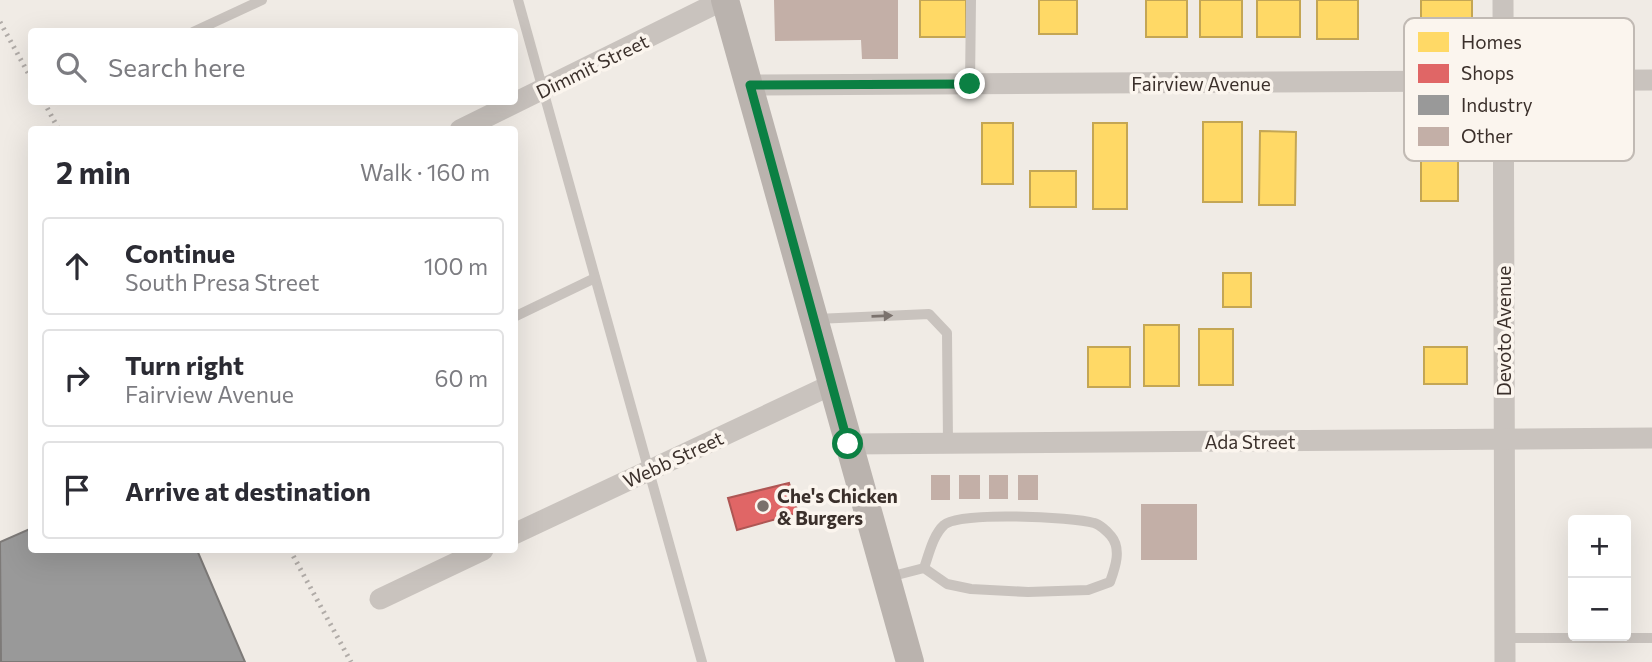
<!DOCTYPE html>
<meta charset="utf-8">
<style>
body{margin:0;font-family:Commissioner,sans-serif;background:#f7f7f7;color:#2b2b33}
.controls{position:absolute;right:21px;bottom:21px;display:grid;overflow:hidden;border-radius:7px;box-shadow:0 7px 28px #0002}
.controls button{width:63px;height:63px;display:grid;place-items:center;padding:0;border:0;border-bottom:2px solid #e1e1e2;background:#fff;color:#2b2b33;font:35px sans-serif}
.stop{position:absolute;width:21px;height:21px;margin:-16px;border:5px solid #0b8043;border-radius:50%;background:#fff}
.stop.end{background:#0b8043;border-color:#fff;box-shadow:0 2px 7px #0008}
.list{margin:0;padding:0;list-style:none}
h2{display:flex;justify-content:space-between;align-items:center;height:91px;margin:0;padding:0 28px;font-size:30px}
h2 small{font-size:23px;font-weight:400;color:#7c7c81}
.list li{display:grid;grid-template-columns:46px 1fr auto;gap:21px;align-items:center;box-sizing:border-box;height:98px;margin:0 14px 14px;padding:0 14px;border:2px solid #e1e1e2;border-radius:7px}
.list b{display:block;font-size:26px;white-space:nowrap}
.list p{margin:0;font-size:23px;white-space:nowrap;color:#7c7c81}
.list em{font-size:23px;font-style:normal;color:#7c7c81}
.icon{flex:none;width:38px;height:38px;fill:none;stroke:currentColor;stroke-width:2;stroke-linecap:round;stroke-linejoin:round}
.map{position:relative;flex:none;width:1652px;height:662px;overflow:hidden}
.search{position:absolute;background:#fff;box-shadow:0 7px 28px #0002;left:28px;top:28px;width:490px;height:77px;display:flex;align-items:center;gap:18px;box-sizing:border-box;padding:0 24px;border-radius:7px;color:#7c7c81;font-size:26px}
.panel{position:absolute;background:#fff;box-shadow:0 7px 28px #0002;left:28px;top:126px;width:490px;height:427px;border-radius:7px}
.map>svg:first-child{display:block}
.homes{fill:#ffd966;stroke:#c4a654;stroke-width:2}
.shops{fill:#e06666;stroke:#ae5654;stroke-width:2}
.industry{fill:#999;stroke:#7d7a78;stroke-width:2}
.building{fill:#c3afa7}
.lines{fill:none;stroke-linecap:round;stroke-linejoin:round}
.service{stroke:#c9c3be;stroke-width:10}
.minor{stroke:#c9c3be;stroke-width:21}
.secondary{stroke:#bab3ae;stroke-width:28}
.rail{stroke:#b1aca8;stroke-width:5;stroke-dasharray:2 5;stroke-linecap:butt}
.oneway{fill:#7b726d}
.route{stroke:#0b8043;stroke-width:9}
.poi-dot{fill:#7a716c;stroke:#fbf5ee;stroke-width:2.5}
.labels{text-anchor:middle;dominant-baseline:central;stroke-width:7;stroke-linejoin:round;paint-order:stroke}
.street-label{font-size:19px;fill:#3b302b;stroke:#fbf5ee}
.poi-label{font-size:19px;font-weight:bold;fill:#3b302b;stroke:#fbf5ee;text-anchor:start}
.key{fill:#fbf5ee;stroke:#c1bab4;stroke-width:2}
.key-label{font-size:19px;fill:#3b302b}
</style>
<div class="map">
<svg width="1652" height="662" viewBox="0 0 1652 662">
<rect width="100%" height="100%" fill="#f0ebe5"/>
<g class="homes">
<rect x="920" y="0" width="46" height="37"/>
<rect x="1039" y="0" width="38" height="34"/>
<rect x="1146" y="0" width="41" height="37"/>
<rect x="1200" y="0" width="42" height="37"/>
<rect x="1257" y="0" width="43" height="37"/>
<rect x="1317" y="0" width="41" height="39"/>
<rect x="1421" y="0" width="51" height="20"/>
<rect x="1203" y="122" width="39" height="80"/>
<rect x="982" y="123" width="31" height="61"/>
<rect x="1093" y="123" width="34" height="86"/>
<rect x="1421" y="130" width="37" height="71"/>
<path d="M1260,131L1296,132L1295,205H1259Z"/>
<rect x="1030" y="171" width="46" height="36"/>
<rect x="1223" y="273" width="28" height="34"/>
<rect x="1144" y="325" width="35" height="61"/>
<rect x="1199" y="329" width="34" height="56"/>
<rect x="1088" y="347" width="42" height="40"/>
<rect x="1424" y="347" width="43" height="37"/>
</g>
<path class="shops" d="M789,483L798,513L737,530L728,498Z"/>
<path class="industry" d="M32,528V550H197L245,662H1L0,542Z"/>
<g class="building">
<path d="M774,0H898V59H862L861,40L775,41Z"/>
<rect x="931" y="475" width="19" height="25"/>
<rect x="959" y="475" width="21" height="24"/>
<rect x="989" y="475" width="19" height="24"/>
<rect x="1018" y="475" width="20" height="25"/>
<rect x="1141" y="504" width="56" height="56"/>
</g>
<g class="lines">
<g class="service">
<path d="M518,0L702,662"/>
<path d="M193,32L262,0"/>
<path d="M970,84L971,0"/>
<path d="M514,317L595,278"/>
<path d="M816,319L929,314L947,333L948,443"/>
<path d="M889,577L924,568L947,584L971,589L1028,592L1088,590L1110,582C1115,568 1122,549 1111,536C1107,531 1099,524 1094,523C1073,517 958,511 944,525C933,535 929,554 924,568"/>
<path d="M1505,638H1652"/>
</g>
<g class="minor">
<path d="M1503,0L1505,662"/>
<path d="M750,85L1652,80"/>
<path d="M460,130L723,0"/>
<path d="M848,444L1652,438"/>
<path d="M514,534L831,385"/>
<path d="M380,599L483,550"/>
</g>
<path class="secondary" d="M725,0L910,662"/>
<g class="rail">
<path d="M0,22L32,80"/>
<path d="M44,102L59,130"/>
<path d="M290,550L351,662"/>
</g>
</g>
<defs><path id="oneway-solid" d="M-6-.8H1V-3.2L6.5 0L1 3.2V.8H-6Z" transform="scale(1.75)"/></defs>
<use class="oneway" href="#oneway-solid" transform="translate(882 316) rotate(-2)"/>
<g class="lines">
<path class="route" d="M848,444L750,85L970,84"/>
</g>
<circle class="poi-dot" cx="763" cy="506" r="7"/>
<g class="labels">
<g class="street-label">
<text transform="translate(592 66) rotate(-26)">Dimmit Street</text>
<text x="1201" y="83">Fairview Avenue</text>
<text transform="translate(1503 331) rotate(-90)">Devoto Avenue</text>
<text x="1250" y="441">Ada Street</text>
<text transform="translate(673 459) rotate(-25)">Webb Street</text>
</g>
<g class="poi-label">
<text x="777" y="495">Che's Chicken<tspan x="777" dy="22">&amp; Burgers</tspan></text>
</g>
</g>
<rect x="1404" y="18" width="230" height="143" rx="10" class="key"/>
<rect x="1418" y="32" width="31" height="20" fill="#ffd966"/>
<rect x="1418" y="64" width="31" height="19" fill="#e06666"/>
<rect x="1418" y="95" width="31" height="20" fill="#999"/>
<rect x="1418" y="127" width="31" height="19" fill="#c3afa7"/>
<g class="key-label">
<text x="1461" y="49">Homes</text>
<text x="1461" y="80">Shops</text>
<text x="1461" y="112">Industry</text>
<text x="1461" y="143">Other</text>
</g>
</svg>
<div class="controls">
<button>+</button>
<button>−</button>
</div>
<div class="stop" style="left:848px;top:444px"></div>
<div class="stop end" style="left:970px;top:84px"></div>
<div class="search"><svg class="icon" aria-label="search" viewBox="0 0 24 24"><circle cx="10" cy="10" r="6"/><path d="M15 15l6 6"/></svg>Search here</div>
<section class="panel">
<h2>2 min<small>Walk · 160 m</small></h2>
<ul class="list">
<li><svg class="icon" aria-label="ahead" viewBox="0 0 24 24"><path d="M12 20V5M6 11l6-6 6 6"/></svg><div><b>Continue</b><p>South Presa Street</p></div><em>100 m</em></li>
<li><svg class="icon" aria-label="right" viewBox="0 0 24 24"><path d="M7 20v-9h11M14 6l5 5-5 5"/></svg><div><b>Turn right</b><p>Fairview Avenue</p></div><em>60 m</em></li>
<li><svg class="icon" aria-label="arrive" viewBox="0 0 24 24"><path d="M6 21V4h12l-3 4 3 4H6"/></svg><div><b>Arrive at destination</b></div></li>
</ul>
</section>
</div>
